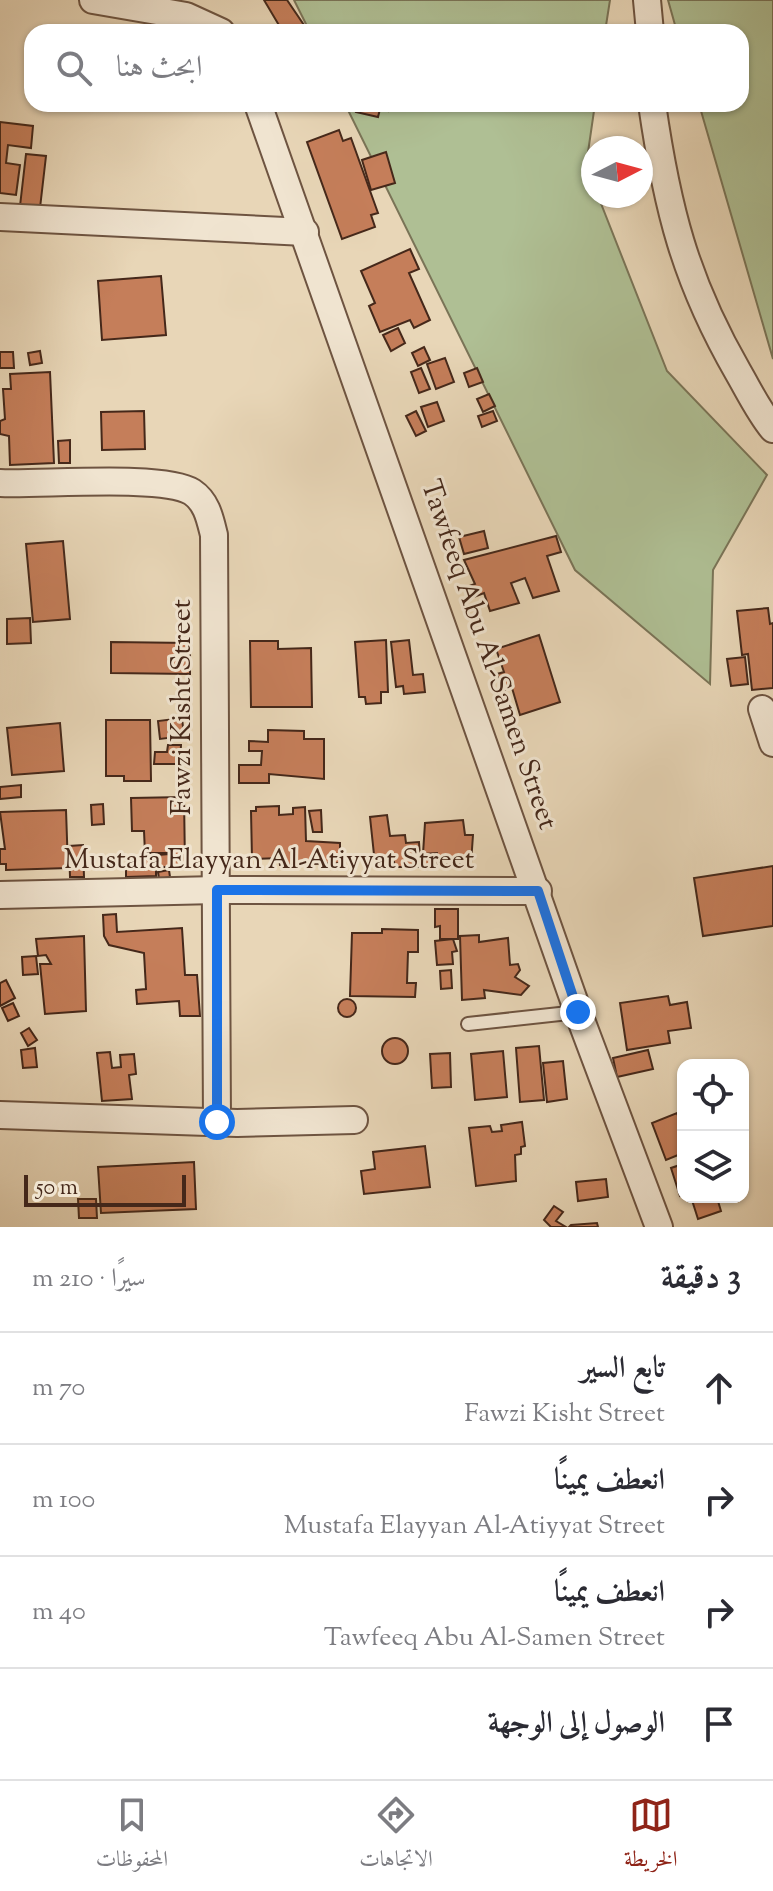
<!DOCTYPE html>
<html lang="ar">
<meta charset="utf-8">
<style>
body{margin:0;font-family:"Sorts Mill Goudy",Amiri,serif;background:#f2f2f3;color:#2b2b33;direction:rtl}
.controls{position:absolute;right:24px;bottom:24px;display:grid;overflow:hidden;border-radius:16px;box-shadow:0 2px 6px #0004}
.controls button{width:72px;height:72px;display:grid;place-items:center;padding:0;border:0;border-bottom:2px solid #e1e1e2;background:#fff;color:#2b2b33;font:40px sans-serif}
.compass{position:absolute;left:581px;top:136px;width:72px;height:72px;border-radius:50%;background:#fff;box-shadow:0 2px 6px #0004;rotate:84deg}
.scale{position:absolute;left:24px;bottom:20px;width:162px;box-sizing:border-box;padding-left:8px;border:4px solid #45281a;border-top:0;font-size:22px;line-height:28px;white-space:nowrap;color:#45281a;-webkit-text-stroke:6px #f0e4d0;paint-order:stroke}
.stop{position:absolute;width:24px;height:24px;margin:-18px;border:6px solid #1a73e8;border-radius:50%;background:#fff}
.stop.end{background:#1a73e8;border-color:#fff;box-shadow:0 2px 8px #0008}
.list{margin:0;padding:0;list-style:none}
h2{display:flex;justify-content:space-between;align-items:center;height:104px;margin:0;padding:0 32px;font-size:34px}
h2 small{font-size:26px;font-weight:400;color:#7c7c81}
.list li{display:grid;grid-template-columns:52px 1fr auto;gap:24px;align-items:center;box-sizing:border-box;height:112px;padding:0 32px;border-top:2px solid #e1e1e2}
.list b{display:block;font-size:30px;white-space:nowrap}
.list p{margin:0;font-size:26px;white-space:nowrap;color:#7c7c81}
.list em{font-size:26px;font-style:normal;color:#7c7c81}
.icon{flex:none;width:44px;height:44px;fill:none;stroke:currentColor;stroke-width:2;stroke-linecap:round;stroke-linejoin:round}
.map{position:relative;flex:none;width:773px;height:1227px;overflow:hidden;direction:ltr}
.search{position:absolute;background:#fff;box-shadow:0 2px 6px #0004;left:24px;right:24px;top:24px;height:88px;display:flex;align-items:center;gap:20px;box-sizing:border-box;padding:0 28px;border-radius:24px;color:#7c7c81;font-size:30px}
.sheet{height:552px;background:#fff}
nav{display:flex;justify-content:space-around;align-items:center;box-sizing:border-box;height:112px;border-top:2px solid #e1e1e2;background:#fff;font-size:22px;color:#7c7c81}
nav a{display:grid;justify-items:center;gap:4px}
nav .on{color:#8f2418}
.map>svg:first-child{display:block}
.green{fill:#afbf94;stroke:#7a7457;stroke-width:2}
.building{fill:#c57e5a;stroke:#45281a;stroke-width:2}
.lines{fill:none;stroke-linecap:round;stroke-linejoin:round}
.service-casing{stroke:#6e5441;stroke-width:16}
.minor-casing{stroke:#6e5441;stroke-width:30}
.service{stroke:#f0e4d0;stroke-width:12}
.minor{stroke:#f0e4d0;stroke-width:26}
.route{stroke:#1a73e8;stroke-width:10}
.labels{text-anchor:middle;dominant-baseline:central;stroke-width:6;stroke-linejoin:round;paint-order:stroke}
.street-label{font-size:28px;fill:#45281a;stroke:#f0e4d0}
</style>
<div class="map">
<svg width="773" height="1227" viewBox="0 0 773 1227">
<rect width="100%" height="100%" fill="#e8d6b7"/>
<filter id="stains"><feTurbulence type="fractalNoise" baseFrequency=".0025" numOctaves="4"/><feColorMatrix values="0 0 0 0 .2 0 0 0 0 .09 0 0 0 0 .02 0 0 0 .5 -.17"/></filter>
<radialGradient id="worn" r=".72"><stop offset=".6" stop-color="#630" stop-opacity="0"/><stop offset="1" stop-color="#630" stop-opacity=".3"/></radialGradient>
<g class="green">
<path d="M294,0H610L605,32H310Z"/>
<path d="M668,0H773V359L699,104H741V32H677Z"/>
<path d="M345,104H595L586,166L593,196H598L667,371L767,475L713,570L710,684L575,570Z"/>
</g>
<g class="building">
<path d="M264,0H287L306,28L283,32Z"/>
<path d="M282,104H316L283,108Z"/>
<path d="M358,104H390L388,111L380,109L378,117L356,112Z"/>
<path d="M0,122L33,126L31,148L8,145L6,163L20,165L16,195L0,193Z"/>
<path d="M339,130L343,141L351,138L378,213L371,215L375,227L342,239L307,142Z"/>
<path d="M386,152L395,183L371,190L362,160Z"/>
<path d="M26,154L46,156L40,208L20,206Z"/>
<path d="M410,249L419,269L409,273L430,320L414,328L410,320L380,332L369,306L375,303L361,271Z"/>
<path d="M161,276L166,335L102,340L98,281Z"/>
<path d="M398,328L405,343L391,351L383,335Z"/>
<path d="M424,347L430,360L418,366L412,353Z"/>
<path d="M40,351L42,363L30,365L28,353Z"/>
<path d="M0,352H13L14,368H0Z"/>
<path d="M445,358L454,382L436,389L427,364Z"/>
<path d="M421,368L430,389L419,393L411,372Z"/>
<path d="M477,368L483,382L469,387L464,373Z"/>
<path d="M50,372L54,463L10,465L9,436L0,434V421L5,419L3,389H11L10,374Z"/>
<path d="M489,394L495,406L483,412L477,399Z"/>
<path d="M437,402L444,421L428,427L421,407Z"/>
<path d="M144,411L145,449L102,450L101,412Z"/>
<path d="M416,411L426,431L416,436L406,416Z"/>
<path d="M493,411L497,421L482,427L478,416Z"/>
<path d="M70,440V463H59L58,441Z"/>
<path d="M484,531L488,548L464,554L459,537Z"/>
<path d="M556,536L561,552L547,556L559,591L533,598L525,578L511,583L519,603L490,611L484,593L474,597L469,586L475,584L464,560Z"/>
<path d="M63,541L70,619L33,622L26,544Z"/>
<path d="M768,608L770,624L773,623V688L752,690L748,654L742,655L737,611Z"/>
<path d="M30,618L31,643L7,644V619Z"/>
<path d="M539,635L560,702L520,715L512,688L503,691L497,674L504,672L496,649Z"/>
<path d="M386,640L388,692H381V703L366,704L365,697H359L355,642Z"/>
<path d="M409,640L413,675L423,674L425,692L404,694L403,686L396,687L391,642Z"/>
<path d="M250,641H278V649L311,648L312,707H251Z"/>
<path d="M111,642L190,643V674L111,673Z"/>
<path d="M745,657L748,684L731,686L727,659Z"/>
<path d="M182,718L184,736L160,739L158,721Z"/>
<path d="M106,720H150L151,781H124V776H106Z"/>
<path d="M60,723L64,771L12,775L7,728Z"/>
<path d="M268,730L304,731V739H324V779L269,774V783H239V765H261L262,751H249V741L268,742Z"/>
<path d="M168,745H181L180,764H154L155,752H167Z"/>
<path d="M21,785V797L0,799V787Z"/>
<path d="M184,797L185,866L171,867L170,853H145L144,831H132L131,798Z"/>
<path d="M103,804L104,824L92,825L91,805Z"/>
<path d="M279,806V815L293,814V808L305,807L306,841L340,843V863L280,865L279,858L252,859L251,811H256V807Z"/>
<path d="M66,810L68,868L6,870V864H0V849H5L0,812Z"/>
<path d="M321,810L322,832H313L309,811Z"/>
<path d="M387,815L390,836L405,835L406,843L419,842L420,858L434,857L435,867H395L394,862L375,864L370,817Z"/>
<path d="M463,820L465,835H473L471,863L438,865L437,853L423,854L425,823Z"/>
<path d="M83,845L84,877H70L69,846Z"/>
<path d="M169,854L170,867H159L158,855Z"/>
<path d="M156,856V876L126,877V857Z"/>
<path d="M773,866V926L703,936L694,878Z"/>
<path d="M169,870L170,877L159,879L158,872Z"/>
<path d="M435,909H458V939H440V926L435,927Z"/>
<path d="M116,914L117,932L182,928L185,975H197L200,1016H180L179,1001L137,1004L136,990L146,989L144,953L109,945L104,936L103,915Z"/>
<path d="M382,929L418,930V952H408L407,983H416L415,997L350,996L352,933H382Z"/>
<path d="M479,935V942L508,938L510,965L518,964L520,970L515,977L529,986L521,995L484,990L485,998L462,1000L460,936Z"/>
<path d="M84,936L86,1011L45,1014L40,964H51L46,955L38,956L36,939Z"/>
<path d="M453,939L457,951L452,952L453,964L437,965L435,941Z"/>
<path d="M36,956L38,974L23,975L22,957Z"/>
<path d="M451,970L452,988L441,989L440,971Z"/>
<path d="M6,980L15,998L0,1006V983Z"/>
<path d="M668,996L670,1005L687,1002L691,1028L668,1031L670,1043L627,1050L620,1003Z"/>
<circle cx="347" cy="1008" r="9"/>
<path d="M13,1003L19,1016L8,1021L2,1008Z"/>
<path d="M29,1028L37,1040L28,1046L21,1033Z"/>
<circle cx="395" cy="1051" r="13"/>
<path d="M539,1046L544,1100L520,1102L516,1048Z"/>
<path d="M35,1048L37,1067L23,1068L21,1050Z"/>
<path d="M648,1050L653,1069L617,1077L613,1058Z"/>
<path d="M503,1051L507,1097L475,1100L471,1054Z"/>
<path d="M110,1052L112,1068L121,1067L120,1055L134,1054L136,1074L129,1075L132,1099L102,1101L97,1053Z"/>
<path d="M450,1053L451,1087L432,1088L430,1054Z"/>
<path d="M563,1061L567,1099L547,1102L543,1063Z"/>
<path d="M677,1113L683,1130V1153L666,1160L652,1123Z"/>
<path d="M522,1122L525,1146L521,1147V1154L515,1155L516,1181L476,1186L469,1128L490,1126L492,1132L502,1131L501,1125Z"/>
<path d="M425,1146L430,1187L364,1194L361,1171L375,1169L373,1152Z"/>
<path d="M194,1162L196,1209L101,1213L98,1167Z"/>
<path d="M683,1164V1195L680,1196L671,1168Z"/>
<path d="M606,1179L608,1197L578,1201L576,1182Z"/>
<path d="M691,1197H729L718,1201L721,1211L698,1219Z"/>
<path d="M78,1199H96L97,1218H79Z"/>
<path d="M554,1206L563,1212L556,1221L566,1227H551L544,1220Z"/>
<path d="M597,1223L598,1227H569L571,1225Z"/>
</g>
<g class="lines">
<g class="service-casing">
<path id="service" d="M468,1024L578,1012"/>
</g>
<g class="minor-casing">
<g id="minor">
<path d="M93,0L186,16L221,32"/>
<path d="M647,0L650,32"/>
<path d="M258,104L578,1012L659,1227"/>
<path d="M652,104C667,208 685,280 738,372C749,391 759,412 773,429"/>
<path d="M0,217L305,232"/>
<path d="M0,483C40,485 164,474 192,492C207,502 210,519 214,535L217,1122"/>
<path d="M762,709L773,743"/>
<path d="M0,895L217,890L538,891"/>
<path d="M0,1115L237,1123L354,1120"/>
</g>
</g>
<use href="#service" class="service"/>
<use href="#minor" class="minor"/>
</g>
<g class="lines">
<path class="route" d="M217,1122V890L538,891L578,1012"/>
</g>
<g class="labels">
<g class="street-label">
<text transform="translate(488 655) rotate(71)">Tawfeeq Abu Al-Samen Street</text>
<text transform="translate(183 707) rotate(-90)">Fawzi Kisht Street</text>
<text x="269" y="861">Mustafa Elayyan Al-Atiyyat Street</text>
</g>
</g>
<rect width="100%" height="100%" filter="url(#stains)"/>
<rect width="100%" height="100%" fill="url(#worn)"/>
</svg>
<div class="controls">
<button><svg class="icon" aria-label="locate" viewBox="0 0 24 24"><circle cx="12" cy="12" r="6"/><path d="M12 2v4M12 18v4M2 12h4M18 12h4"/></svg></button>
<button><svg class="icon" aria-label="layers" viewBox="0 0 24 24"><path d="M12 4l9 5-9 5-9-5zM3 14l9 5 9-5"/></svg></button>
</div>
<svg class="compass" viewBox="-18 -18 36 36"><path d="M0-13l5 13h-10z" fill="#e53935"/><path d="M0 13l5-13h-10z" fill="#7c7c81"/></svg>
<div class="scale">50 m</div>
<div class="stop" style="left:217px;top:1122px"></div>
<div class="stop end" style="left:578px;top:1012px"></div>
<div class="search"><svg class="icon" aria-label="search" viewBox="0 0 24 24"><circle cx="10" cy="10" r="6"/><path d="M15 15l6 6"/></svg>ابحث هنا</div>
</div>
<section class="sheet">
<h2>3 دقيقة<small>سيرًا · 210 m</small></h2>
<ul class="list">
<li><svg class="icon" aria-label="ahead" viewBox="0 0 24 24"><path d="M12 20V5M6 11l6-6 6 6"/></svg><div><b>تابع السير</b><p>Fawzi Kisht Street</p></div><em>70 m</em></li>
<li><svg class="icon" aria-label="right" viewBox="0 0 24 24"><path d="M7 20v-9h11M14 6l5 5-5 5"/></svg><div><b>انعطف يمينًا</b><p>Mustafa Elayyan Al-Atiyyat Street</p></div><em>100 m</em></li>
<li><svg class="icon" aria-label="right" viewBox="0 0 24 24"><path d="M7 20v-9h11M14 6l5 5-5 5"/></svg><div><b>انعطف يمينًا</b><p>Tawfeeq Abu Al-Samen Street</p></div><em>40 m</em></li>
<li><svg class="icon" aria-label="arrive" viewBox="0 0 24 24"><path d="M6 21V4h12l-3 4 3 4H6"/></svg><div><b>الوصول إلى الوجهة</b></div></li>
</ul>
</section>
<nav>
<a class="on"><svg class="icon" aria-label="map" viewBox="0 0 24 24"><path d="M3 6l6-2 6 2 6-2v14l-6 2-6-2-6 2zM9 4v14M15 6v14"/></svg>الخريطة</a>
<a><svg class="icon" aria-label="directions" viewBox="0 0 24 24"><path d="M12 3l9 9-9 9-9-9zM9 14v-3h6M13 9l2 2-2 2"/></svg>الاتجاهات</a>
<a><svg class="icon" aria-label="saved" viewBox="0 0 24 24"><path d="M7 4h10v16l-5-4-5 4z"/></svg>المحفوظات</a>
</nav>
